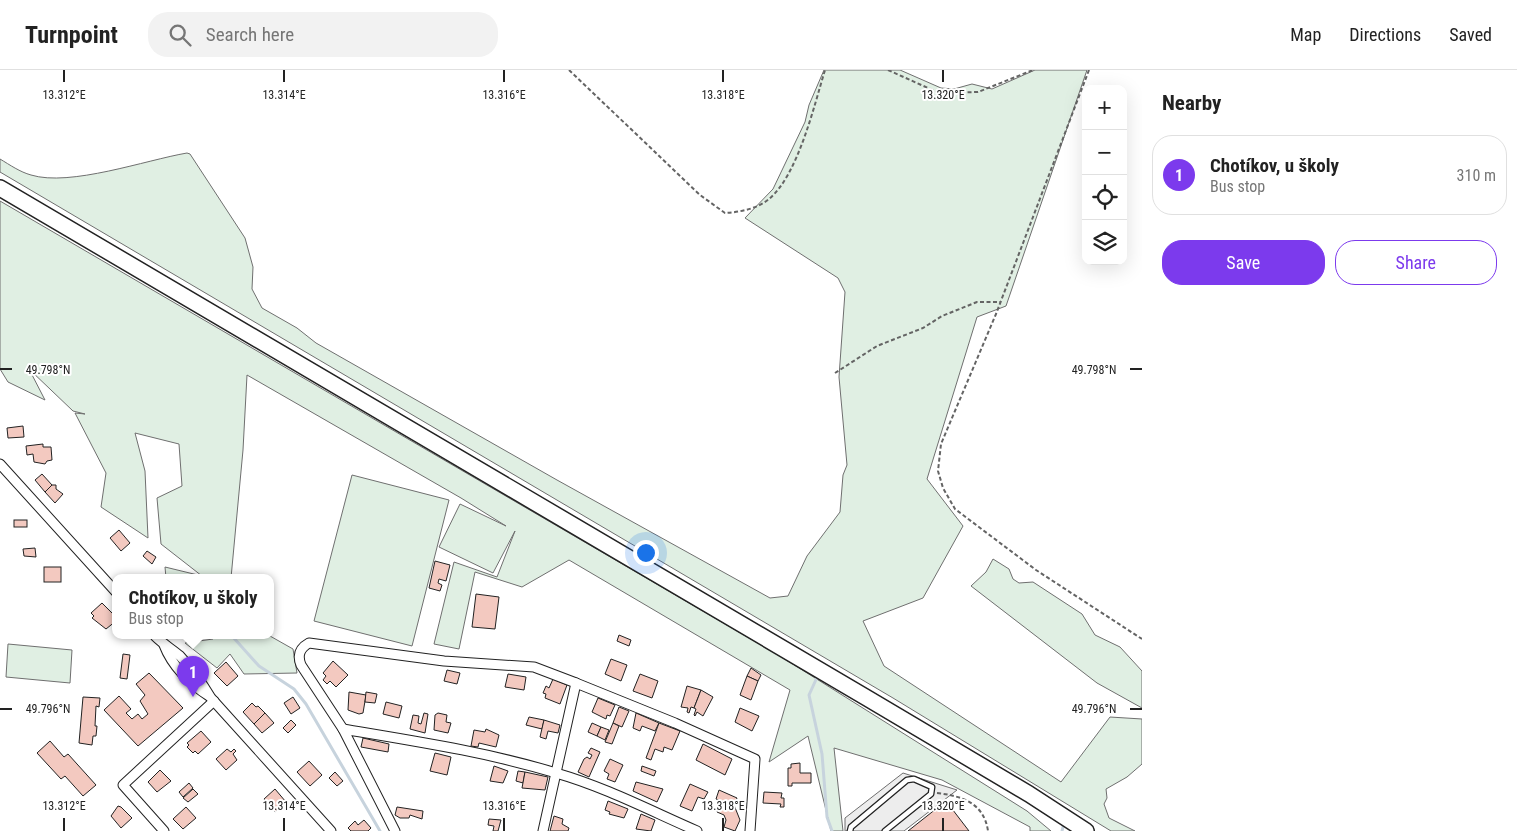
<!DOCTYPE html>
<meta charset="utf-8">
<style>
body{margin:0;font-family:"Roboto Condensed",sans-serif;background:#f2f2f2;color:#222}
.controls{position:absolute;right:15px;top:15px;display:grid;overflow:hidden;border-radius:10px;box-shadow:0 5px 20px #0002}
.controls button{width:45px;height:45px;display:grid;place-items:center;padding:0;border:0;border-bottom:1px solid #e0e0e0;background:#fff;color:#222;font:25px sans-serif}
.you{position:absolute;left:645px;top:482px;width:18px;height:18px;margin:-12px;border:4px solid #fff;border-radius:50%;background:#1a73e8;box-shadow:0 0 0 8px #1a73e833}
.badge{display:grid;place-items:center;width:32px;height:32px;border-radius:50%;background:#7c3aed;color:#fff;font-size:16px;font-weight:700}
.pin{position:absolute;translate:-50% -41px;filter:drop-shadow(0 1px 2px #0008)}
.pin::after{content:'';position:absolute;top:26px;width:18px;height:15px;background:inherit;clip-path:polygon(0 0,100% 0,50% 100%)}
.popup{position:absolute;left:112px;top:504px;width:162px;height:65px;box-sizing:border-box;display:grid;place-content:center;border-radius:10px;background:#fff;filter:drop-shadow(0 1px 4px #0005);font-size:16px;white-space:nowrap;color:#767676}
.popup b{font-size:19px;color:#222}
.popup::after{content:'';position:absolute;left:50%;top:100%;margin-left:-10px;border:10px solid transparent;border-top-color:#fff}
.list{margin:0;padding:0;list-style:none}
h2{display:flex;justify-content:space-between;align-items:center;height:65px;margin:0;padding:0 20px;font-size:21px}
h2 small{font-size:16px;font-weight:400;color:#767676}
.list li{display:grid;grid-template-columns:32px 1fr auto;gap:15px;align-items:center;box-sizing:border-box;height:80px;margin:0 10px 10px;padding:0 10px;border:1px solid #e0e0e0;border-radius:20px}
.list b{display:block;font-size:19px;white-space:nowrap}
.list p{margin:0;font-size:16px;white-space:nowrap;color:#767676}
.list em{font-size:16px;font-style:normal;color:#767676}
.actions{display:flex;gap:10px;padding:15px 20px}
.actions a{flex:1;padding:11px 0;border:1px solid #7c3aed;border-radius:20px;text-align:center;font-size:18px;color:#7c3aed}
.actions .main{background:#7c3aed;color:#fff}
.icon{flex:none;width:28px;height:28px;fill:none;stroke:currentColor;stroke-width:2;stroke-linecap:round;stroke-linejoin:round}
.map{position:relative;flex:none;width:1142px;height:761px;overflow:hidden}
header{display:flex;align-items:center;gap:30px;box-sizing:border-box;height:70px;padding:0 25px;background:#fff;border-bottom:1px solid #e0e0e0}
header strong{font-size:24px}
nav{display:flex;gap:28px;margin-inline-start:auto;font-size:18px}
.search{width:350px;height:45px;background:#f2f2f2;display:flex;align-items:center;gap:12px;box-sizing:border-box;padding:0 18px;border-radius:20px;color:#767676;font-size:19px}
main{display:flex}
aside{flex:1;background:#fff}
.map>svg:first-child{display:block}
.green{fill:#e0efe3;stroke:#6f6f6f}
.parking{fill:#ededed;stroke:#6f6f6f}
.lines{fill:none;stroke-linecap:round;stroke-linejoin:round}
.stream{stroke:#c7d3dd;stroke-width:3}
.building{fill:#f3c9c0;stroke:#222}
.service-casing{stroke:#222;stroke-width:7}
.minor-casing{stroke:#222;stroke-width:11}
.primary-casing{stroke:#222;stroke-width:18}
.path{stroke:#646464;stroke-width:2;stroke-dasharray:4 2.5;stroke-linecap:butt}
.service{stroke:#fff;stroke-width:4.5}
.minor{stroke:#fff;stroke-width:9}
.primary{stroke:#fff;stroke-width:15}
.ticks{fill:none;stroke:#222;stroke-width:2}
.ticks-label{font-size:12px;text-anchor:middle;fill:#222;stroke:#fff;stroke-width:4;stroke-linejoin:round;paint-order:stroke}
</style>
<header>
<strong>Turnpoint</strong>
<div class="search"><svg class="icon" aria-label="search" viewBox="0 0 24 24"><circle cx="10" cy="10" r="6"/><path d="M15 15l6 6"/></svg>Search here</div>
<nav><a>Map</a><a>Directions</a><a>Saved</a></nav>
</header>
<main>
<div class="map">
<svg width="1142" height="761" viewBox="0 0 1142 761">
<rect width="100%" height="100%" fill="#fff"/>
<g class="green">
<path d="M824,0H900L941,18L954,19L972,14L992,19L1035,0H1087L1006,236L977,247L927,409L963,456L923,528L863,551L884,596L1061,712L1110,647L1142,649V694L1127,707L1106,719L1107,728L1104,734L1109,748L1135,761H1111L893,628L0,102V89C10,95 20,102 31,105C70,117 146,90 187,83L190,84L245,168L253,197L252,219L262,238L297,258L316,273L557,410L770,528L788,526L807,486L840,442L843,405L847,395L839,307L845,222L838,208L745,148L773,119L805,52L809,35Z"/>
<path d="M0,131L780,586L1027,741L1051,761H1030V757L942,710L834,678L843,761H831L808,666L769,692L790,620L569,490L522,517L475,502L459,579L434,574L454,492L497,507L515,461L493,503L439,477L460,434L506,456L461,428L247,305L243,380L231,508H166L165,497L202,506L161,474L157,428L182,416L179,374L135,363L145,401L148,468L101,437L106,403L75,343L85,344L73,341L29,299L45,330L8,312L0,299Z"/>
<path d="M352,405L449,430L412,576L314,551Z"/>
<path d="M993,489L1009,499L1013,509L1019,513L1033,512L1082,544L1095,565L1120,577L1142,601V638L1097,613L971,516L986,502Z"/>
<path d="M210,566H270L293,579L297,603L244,604L230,584L217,598L185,573L213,569Z"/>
<path d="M8,574L72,580L70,613L6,607Z"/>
</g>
<path class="parking" d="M903,703L957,720L904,761H845V748Z"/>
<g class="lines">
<g class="stream">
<path d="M232,566L259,596L294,619L306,634L380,761"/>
<path d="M819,603L809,625L822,684L827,747L832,761"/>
<path d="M1062,761L1064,753"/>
</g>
</g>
<g class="building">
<path d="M23,356L24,367L8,368L7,358Z"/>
<path d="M43,374V377H51L52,390L47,391L45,394L34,392L33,384L27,385L26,376Z"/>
<path d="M42,404L52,415L45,422L35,410Z"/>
<path d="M52,415H56V419L63,424L55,433L45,422Z"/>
<rect x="14" y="450" width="13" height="7"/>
<path d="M119,460L130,473L121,481L110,468Z"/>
<path d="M35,478L36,487L24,486L23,479Z"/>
<path d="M147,481L156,487L152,494L143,486Z"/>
<path d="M435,491L450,495L446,511L439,509L438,513L442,515L440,521L429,518Z"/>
<rect x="44" y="497" width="17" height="15"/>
<path d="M476,524L499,527L495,559L472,557Z"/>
<path d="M102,533L116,547V551L106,559L92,548L94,546L91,543Z"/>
<path d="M619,565L631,570L629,576L617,571Z"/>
<path d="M123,584L130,585L127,609L120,608Z"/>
<path d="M611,589L627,595L621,611L605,604Z"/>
<path d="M333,591L348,605L336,617L330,611L327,614L323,610L326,606L323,603Z"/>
<path d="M226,592L238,606L227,616L214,603Z"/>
<path d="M751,598L761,605L758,611L747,606Z"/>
<path d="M447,600L460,603L457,614L444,611Z"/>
<path d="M149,603L183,638L138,676L104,640L119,626L131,639L126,643L132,649L138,644L142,649L148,644L140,631L145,625L136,614Z"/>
<path d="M508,604L526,607L524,620L505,617Z"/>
<path d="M640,604L658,611L652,628L633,621Z"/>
<path d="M747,606L758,611L751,630L740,625Z"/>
<path d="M553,609L567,615L560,634L545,628L546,624L543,623L546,616L549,618Z"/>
<path d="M687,616L701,620L694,638L691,637L689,643L687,642L688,638L681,637Z"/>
<path d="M701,620L713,627L703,646L697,642L695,646L694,645L696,639L694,638Z"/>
<path d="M349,622L366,625L363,643L359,644L348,640Z"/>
<path d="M366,622L377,624L375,633L365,632Z"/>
<path d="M83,627L100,628L99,637L96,636L95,656H97L96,666H93L92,675L79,673Z"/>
<path d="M293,627L300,638L291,644L284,633Z"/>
<path d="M598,628L615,635L610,646L607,645L606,649L592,642Z"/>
<path d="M386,632L402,636L399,648L383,644Z"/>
<path d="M252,633L256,637L258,636L265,643L254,654L243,642Z"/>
<path d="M619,637L629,641L622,657L613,653Z"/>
<path d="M740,638L759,646L752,661L735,652Z"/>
<path d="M265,643L274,653L262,663L254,654Z"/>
<path d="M424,643L428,644L425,663L410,659L413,645L419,646L418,653L421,654Z"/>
<path d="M438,643L447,645L446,652L451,653L448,663L434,660L435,645Z"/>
<path d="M636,643L659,653L655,661L642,656L640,661L633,658Z"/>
<path d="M529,647L544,650L542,659L526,655Z"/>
<path d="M291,650L296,655L288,663L283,658Z"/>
<path d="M544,650L560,655L558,663L548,661L546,669L540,667Z"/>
<path d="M592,653L601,657L597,666L588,662Z"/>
<path d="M613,653L619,656L612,674L605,672Z"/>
<path d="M659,653L680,661L672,680L664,677L663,682L655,679L651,690L646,688Z"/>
<path d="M601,657L609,660L605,670L597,666Z"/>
<path d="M486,659L499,665L496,677L479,673L478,677L471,676L474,660L485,662Z"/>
<path d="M201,661L211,672L198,684L195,681L193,683L187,677L189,675L187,673Z"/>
<path d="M363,668L389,674L388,682L361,677Z"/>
<path d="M50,671L64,687L68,684L96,715L83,726L65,706L61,709L37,683Z"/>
<path d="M703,674L732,689L725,705L696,690Z"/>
<path d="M591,678L600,682L589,707L578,702L584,689L587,687L590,689L592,685L588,683Z"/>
<path d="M227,679L231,682L234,679L236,681L233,684L237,690L226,700L216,689Z"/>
<path d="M435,683L451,687L447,705L430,701Z"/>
<path d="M610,689L623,695L615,712L607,709L609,704L604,701Z"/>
<path d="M309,691L322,705L310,716L297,702Z"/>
<path d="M800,693V703H811V713H792V716H788V698H791V694Z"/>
<path d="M494,696L508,701L503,713L490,711Z"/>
<path d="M642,696L656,701L654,706L641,701Z"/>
<path d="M160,700L171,711L157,722L148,712Z"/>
<path d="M518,701L525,702L523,713L516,711Z"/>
<path d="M335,702L343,711L337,716L329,708Z"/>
<path d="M525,702L548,707L545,720L522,718Z"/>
<path d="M636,712L663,719L657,732L633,721Z"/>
<path d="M189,713L193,718L183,727L179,722Z"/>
<path d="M690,714L708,722L704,729L698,727L692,741L680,736Z"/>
<path d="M193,719L198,724L188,732L183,728Z"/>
<path d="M275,719L286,732L275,742L264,729Z"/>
<path d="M719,720L737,728L734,735L740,750L735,761L724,757L726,750L724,745L717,742L722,731L716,729Z"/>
<path d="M764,722L782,723L781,728H784V737H780L781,734L763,733Z"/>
<path d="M608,731L628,739L624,748L609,744L610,742L605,740Z"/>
<path d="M946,731L969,761H908Z"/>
<path d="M118,736L121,737L132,748L121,758L111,746Z"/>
<path d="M186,737L196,748L183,759L173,749Z"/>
<path d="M397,737L423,741L422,749L410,745L409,748H400L395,745Z"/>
<path d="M641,744L655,750L651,761L636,759Z"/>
<path d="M554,746L563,749L562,754L569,758L568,761H550Z"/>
<path d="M489,749L501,750L498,761H493L494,756L488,755Z"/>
<path d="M364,750L371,758L368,761H351L348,758L355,751L358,755Z"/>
</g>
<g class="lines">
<g class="service-casing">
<path id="service" d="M850,761L851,757L907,710L914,709L932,717L931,724L885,761"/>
</g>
<g class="minor-casing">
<g id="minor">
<path d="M0,394L116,522"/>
<path d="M155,566C163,574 172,579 180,586C192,599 202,613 211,628L331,761"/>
<path d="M164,575C172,596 190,614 209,626"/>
<path d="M343,659L301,595C297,585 300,578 309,573L444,591L534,597L576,613"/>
<path d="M164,761L123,715L214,631"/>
<path d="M395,761L343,659C414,671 487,682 556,703C605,717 651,741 697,761"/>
<path d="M543,761L576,613L675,653L755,689L750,761"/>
</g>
</g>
<g class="primary-casing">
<path id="primary" d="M0,118L867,628L1029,724L1086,761"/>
</g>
<g class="path">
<path d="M569,0L700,125L725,143C740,142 757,139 769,129C798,105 814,36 825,0"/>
<path d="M888,0L939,23L978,22L1033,0"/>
<path d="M1089,0L996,244L941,374L938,401L943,418L955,439L1036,500L1142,569"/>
<path d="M835,303L877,276L923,258L942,246L977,232H1000"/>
<path d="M937,723C962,726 984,733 988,761"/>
</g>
<use href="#service" class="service"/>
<use href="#minor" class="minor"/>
<use href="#primary" class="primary"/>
</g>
<path class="ticks" d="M64,0V12M284,0V12M504,0V12M723,0V12M943,0V12M0,299H12M1130,299H1142M0,639H12M1130,639H1142M64,748V761M284,748V761M504,748V761M723,748V761M943,748V761"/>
<g class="ticks-label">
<text x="64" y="29">13.312°E</text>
<text x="284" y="29">13.314°E</text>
<text x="504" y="29">13.316°E</text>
<text x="723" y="29">13.318°E</text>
<text x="943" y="29">13.320°E</text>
<text x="48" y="304">49.798°N</text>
<text x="1094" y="304">49.798°N</text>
<text x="48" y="643">49.796°N</text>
<text x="1094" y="643">49.796°N</text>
<text x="64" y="740">13.312°E</text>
<text x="284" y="740">13.314°E</text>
<text x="504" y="740">13.316°E</text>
<text x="723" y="740">13.318°E</text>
<text x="943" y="740">13.320°E</text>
</g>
</svg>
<div class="controls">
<button>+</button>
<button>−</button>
<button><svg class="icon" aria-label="locate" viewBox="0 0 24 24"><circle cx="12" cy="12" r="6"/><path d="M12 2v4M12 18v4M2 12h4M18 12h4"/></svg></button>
<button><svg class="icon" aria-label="layers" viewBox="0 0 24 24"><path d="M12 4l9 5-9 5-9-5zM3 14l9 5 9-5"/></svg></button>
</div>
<div class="you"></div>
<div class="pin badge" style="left:193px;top:627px">1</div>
<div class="popup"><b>Chotíkov, u školy</b>Bus stop</div>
</div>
<aside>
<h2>Nearby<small></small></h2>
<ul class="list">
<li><span class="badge">1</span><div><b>Chotíkov, u školy</b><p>Bus stop</p></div><em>310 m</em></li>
</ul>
<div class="actions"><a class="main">Save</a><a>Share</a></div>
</aside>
</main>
